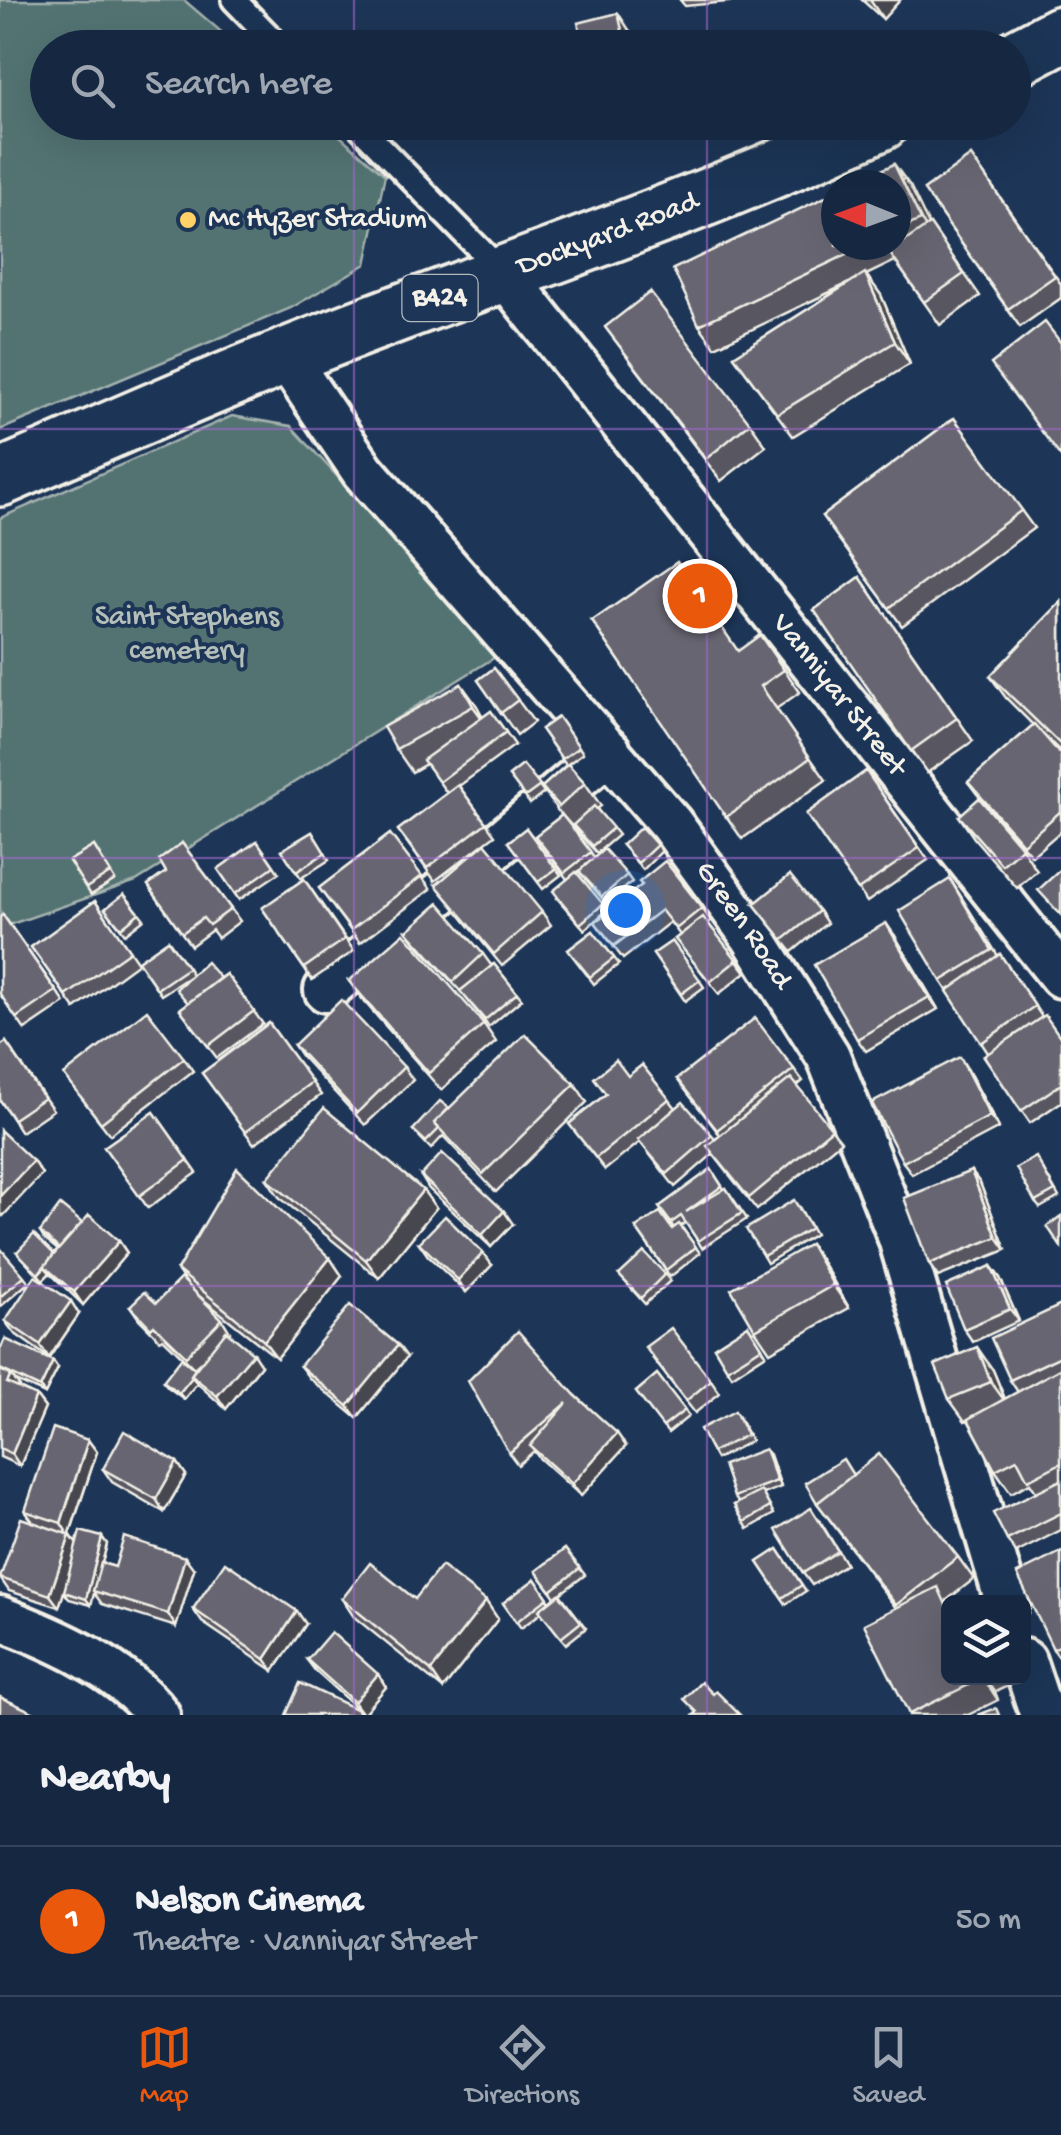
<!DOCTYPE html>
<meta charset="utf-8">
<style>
body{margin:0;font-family:"Gochi Hand",sans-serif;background:#1f3048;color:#f1f3f6}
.controls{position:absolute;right:30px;bottom:30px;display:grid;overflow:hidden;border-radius:15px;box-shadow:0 10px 40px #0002}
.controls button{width:90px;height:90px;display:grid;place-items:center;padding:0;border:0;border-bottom:2px solid #35445a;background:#162841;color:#f1f3f6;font:50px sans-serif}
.compass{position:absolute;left:821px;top:170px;width:90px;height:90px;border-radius:50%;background:#162841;box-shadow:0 10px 40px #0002;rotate:271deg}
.you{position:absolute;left:625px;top:910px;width:35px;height:35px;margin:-25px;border:8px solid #fff;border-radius:50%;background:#1a73e8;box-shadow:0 0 0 15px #1a73e833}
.badge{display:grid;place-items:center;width:65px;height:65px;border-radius:50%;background:#ea580c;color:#fff;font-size:32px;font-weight:700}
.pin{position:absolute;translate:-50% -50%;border:5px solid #fff;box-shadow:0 2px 10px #0006}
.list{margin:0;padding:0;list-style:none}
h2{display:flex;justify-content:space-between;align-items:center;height:130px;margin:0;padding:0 40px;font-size:42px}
h2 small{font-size:32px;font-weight:400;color:#9ea6b1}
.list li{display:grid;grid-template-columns:65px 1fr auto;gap:30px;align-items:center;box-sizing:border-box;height:150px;padding:0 40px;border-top:2px solid #35445a}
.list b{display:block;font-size:38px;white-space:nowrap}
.list p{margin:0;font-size:32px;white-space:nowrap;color:#9ea6b1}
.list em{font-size:32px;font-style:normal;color:#9ea6b1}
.icon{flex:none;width:55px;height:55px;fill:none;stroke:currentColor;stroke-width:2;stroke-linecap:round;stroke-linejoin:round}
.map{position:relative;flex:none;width:1061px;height:1715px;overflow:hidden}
.search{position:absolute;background:#162841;box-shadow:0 10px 40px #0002;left:30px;right:30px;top:30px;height:110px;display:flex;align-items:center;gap:25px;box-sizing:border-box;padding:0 35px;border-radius:55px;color:#9ea6b1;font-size:38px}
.sheet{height:280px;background:#162841}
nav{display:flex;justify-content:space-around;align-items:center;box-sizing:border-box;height:140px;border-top:2px solid #35445a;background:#162841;font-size:28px;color:#9ea6b1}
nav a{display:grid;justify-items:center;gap:5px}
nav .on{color:#ea580c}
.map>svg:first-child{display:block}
.green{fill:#537373;stroke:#a4b2ae;stroke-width:2.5}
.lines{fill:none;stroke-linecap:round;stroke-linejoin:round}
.service-casing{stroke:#f4f1e8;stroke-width:30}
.minor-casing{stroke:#f4f1e8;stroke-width:50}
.primary-casing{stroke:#f4f1e8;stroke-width:62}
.service{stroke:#1d3557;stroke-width:22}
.minor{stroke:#1d3557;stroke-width:42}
.primary{stroke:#1d3557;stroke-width:55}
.wall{fill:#585761;stroke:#f4f1e8;stroke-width:2.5}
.shaded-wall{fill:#47474f;stroke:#f4f1e8;stroke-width:2.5}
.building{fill:#666571;stroke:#f4f1e8;stroke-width:2.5}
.grid{fill:none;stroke:#9f67cb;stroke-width:2.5;stroke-opacity:0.55}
.poi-dot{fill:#ffd166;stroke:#1d3557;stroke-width:4}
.labels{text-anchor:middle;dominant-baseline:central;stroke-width:8;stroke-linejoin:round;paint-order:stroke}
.shield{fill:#1d3557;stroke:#b4b9bc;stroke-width:2.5}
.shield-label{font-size:28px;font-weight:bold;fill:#f4f1e8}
.poi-label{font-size:30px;fill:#f4f1e8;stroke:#1d3557;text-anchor:start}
.street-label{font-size:30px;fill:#f4f1e8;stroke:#1d3557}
.park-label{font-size:30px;fill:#b4bfb9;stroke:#1d3557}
</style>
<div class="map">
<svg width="1061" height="1715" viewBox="0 0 1061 1715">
<rect width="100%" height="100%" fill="#1d3557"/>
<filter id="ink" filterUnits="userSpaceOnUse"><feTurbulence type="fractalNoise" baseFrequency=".01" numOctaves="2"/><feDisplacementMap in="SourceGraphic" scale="20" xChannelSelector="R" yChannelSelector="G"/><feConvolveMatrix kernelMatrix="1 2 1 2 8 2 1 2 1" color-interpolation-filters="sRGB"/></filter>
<g filter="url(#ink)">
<g class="green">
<path d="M0,0H184L239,47L48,48V122L325,123L385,175L366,264L291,308L0,430Z"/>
<path d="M232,416L291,426L500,654L136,881L0,928V518Z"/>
</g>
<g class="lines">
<g class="service-casing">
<g id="service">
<path d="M234,0L281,48"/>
<path d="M355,122L504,274"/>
</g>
</g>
<g class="minor-casing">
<g id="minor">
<path id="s1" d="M504,274L1061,976"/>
<path id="s2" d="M285,356L363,471L671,824L753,937L828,1056L900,1238L1007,1602"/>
<path d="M326,990L609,751"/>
<path d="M0,1618C55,1639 120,1667 158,1715"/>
<path d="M1024,1661L1042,1715"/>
</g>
</g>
<g class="primary-casing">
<g id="primary">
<path d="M1014,59L1061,34"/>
<path id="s3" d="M0,478C95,437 190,394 287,356C485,277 688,213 881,122"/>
</g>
</g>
<use href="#service" class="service"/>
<use href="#minor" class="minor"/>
<use href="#primary" class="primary"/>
</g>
<g class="wall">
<path d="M680,0H748L685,6Z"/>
<path d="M862,0H900L883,19Z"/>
<path d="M971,156L1061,284V298L1020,327L924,190Z"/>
<path d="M896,185L910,186L928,225L930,224L980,296L940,325L895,261L866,275L881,295L910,364L793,436L734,356L849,283L715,347L699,325L836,245H896Z"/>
<path d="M605,327L750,423L766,446L721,481Z"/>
<path d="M954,418L1034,528L902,626L822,516Z"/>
<path d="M860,577L973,741L927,773L814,610Z"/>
<path d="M1061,602V752L1041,733L1061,755V831L1032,856L977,794L968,782L1033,725L1006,698L990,676Z"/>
<path d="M592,621L739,651L760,635L800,692L776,709L826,780L742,839Z"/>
<path d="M494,668L534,722L517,735L478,680Z"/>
<path d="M461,684L483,717L491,711L515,745L459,786L495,835L435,881L398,830L447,793L426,764L412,772L396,749Z"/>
<path d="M558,717L583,753L568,764L585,783L601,806L597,809L618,835L597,853L557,810L542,787L566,765L541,729Z"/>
<path d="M523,765L544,793L530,804L509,776Z"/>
<path d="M866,771L928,860L867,902L806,814Z"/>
<path d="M562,815L594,857L627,875L632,882L607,904L579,871L577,873L607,910L585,930L557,898L567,879L535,836Z"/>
<path d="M959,816L1022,848L1037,871L1017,888L974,838Z"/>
<path d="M526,828L561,875L543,889L508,842Z"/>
<path d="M312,832L329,860L301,878L282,850Z"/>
<path d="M390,834L431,889L360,943L319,888Z"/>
<path d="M257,841L279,873L239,900L218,869Z"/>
<path d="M182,843L240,921L218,938L212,930L191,946L148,885L166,872Z"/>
<path d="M622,845H657L662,851L643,870Z"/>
<path d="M94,846L115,880L91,895L69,861Z"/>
<path d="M304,879L354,951L312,980L262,908Z"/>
<path d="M950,879L998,956L1000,954L1042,1017L1061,1037V1102L1030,1123L984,1056L988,1053L941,981Z"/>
<path d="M436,885L542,912L551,925L502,966Z"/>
<path d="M642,885L702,908L711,921L708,923L746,972L719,994L675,939L680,935L670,922L623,959L595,922Z"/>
<path d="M124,894L144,919L125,934L105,909Z"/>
<path d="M95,901L138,963L75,1009L31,947Z"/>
<path d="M754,904L819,911L827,923L792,952Z"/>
<path d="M3,915L65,1003L25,1030L0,994Z"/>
<path d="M407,931L483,954L491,965L494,964L522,999L489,1027L462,993L416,943Z"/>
<path d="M593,931L619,964L594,984L568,950Z"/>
<path d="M895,936L938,1009L866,1051L857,1039Z"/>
<path d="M168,940L192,974L220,978L226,974L263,1024L217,1058L180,1009L187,1004L192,975L161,995L138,961Z"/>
<path d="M672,941L704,987L685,1001L653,954Z"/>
<path d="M349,981L484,1024L496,1042L441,1090L362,999Z"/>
<path d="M269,1023L321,1095L254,1144L202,1073Z"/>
<path d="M6,1042L53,1110L21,1132L0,1100Z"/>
<path d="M294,1045L404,1067L413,1080L365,1125L302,1057Z"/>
<path d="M184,1058L193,1071L110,1135L64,1075Z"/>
<path d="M642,1065L676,1108L712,1135L715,1140L720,1135L677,1079L794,1069L803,1081L797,1086L841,1141L757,1210L713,1154L675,1187L640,1142L605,1170L569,1124Z"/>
<path d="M968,1070L999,1128L912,1174L903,1162Z"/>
<path d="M575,1084L587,1102L496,1192L443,1136L431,1149L413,1130L449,1108Z"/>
<path d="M154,1112L197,1173L148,1208L104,1147Z"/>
<path d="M1040,1164L1059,1197L1040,1208L1035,1202Z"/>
<path d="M711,1169L724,1189L726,1188L747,1219L702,1248L686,1222L681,1226L700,1253L670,1277L636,1228L672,1229L674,1228L659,1207Z"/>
<path d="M971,1171L980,1183L1006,1250L938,1277L929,1264Z"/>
<path d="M421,1176L513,1224L491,1247L429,1189Z"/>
<path d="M267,1179L436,1208L379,1278L279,1197Z"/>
<path d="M799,1207L815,1234L767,1263L763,1256Z"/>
<path d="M82,1223L119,1241L127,1253L83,1305L50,1273L43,1280L17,1252L54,1254L58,1250L44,1239L40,1232Z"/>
<path d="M419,1243L492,1265L466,1292L428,1256Z"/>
<path d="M810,1244L825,1267L849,1308L770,1352L755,1330Z"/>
<path d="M0,1248L29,1282L0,1307Z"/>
<path d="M330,1258L342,1276L277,1358L194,1292L222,1319L230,1332L229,1333L261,1365L226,1409L197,1383L184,1399L168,1387L163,1381L195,1369L203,1360L194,1368L163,1338L160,1340L139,1319L130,1306L156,1303L187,1284L177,1270Z"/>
<path d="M991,1266L1000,1278L1019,1321L973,1342L964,1329Z"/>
<path d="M665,1274L670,1281L645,1304L619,1275Z"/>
<path d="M1061,1305V1530L1016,1553L1007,1540L1036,1492L1030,1483L1011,1493L995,1470L968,1420L965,1421L949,1399L993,1370L1005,1399L1018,1392L1010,1380Z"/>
<path d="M79,1314L49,1358L14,1333L5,1321Z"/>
<path d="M748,1325L766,1354L732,1376L714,1347Z"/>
<path d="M0,1350L58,1368L45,1394L14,1380L19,1388L36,1396L45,1408L20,1466L0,1457Z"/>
<path d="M407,1357L357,1418L309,1378L300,1366Z"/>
<path d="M654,1360L711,1380L720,1393L695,1413Z"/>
<path d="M657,1374L689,1416L668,1433L636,1392Z"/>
<path d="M575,1395L626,1446L581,1496L539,1458L534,1451L518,1465L509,1453Z"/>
<path d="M739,1417L751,1441L716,1459L712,1452Z"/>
<path d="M88,1440L97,1452L70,1534L77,1544L102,1537L107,1544L102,1563L115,1567L194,1569L176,1627L102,1604L94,1593L91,1605L69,1599L64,1592L66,1585L59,1607L9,1591L0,1578L33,1522L25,1511Z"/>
<path d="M770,1455L781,1487L763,1494L774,1514L748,1529L734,1505L739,1503L734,1497Z"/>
<path d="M177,1462L186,1475L164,1512L112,1482L103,1469Z"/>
<path d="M853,1475L958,1557L974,1579L947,1600L948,1678H1004L1008,1686L995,1692L998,1700L968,1715H909L896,1608L817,1503Z"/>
<path d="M820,1521L846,1564L812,1585L803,1573Z"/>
<path d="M565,1549L585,1575L560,1594L586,1628L566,1644L541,1613L521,1628L503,1603L535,1579L550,1601L555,1597L536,1571Z"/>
<path d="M778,1549L806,1591L786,1604L758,1562Z"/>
<path d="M1061,1552V1660L1053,1649Z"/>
<path d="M342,1599L498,1619L443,1689L354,1617Z"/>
<path d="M193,1609L306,1624L274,1671L202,1622Z"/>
<path d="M307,1660L386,1687L363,1714L316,1672Z"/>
</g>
<g class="shaded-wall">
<path d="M870,0H900L883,19Z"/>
<path d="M618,13L633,36L636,48H626Z"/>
<path d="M894,164L910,186L937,242L921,220Z"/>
<path d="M865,273L881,295L910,364L895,342Z"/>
<path d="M461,684L477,706L489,728L473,706Z"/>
<path d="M886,923L895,936L938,1009L929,997Z"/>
<path d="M960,1057L968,1070L999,1128L990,1116Z"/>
<path d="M33,1161L42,1174L3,1216L0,1212V1196Z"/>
<path d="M971,1171L980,1183L1006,1250L997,1237Z"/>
<path d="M423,1190L436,1208L379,1278L366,1260Z"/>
<path d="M504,1211L513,1224L491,1247L482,1235Z"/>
<path d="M119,1241L127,1253L83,1305L74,1292Z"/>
<path d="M810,1244L825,1267L849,1308L833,1285Z"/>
<path d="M483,1253L492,1265L466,1292L458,1280Z"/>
<path d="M330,1258L342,1276L277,1358L264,1341Z"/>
<path d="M991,1266L1000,1278L1019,1321L1010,1309Z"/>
<path d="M45,1267L50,1273L43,1280L38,1274Z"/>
<path d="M71,1301L79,1314L49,1358L40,1345Z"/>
<path d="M398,1345L407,1357L357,1418L348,1406Z"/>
<path d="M977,1347L993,1370L1007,1404L991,1382Z"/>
<path d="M253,1353L261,1365L226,1409L217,1396Z"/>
<path d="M53,1361L58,1368L45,1394L40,1388Z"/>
<path d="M11,1375L20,1387L16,1395L7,1383Z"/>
<path d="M192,1377L197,1383L184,1399L179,1393Z"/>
<path d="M36,1396L45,1408L20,1466L12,1454Z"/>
<path d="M617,1433L626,1446L581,1496L572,1484Z"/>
<path d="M88,1440L97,1452L69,1536L61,1523Z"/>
<path d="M765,1449L770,1455L781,1487L777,1481Z"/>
<path d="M177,1462L186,1475L164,1512L156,1499Z"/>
<path d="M70,1535L79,1547L59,1607L50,1595Z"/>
<path d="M102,1537L107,1544L91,1605L86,1599Z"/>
<path d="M185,1557L194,1569L176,1627L168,1614Z"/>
<path d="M486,1601L498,1619L443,1689L431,1671Z"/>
<path d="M297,1611L306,1624L274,1671L265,1659Z"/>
<path d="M378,1674L386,1687L363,1714L354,1702Z"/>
<path d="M983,1678H984L995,1692L998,1700Z"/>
</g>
<g class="building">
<path d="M618,13L626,48H584L578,23Z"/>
<path d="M971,156L1055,276L1008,309L924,190Z"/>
<path d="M894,164L921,220L896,231V185H850Z"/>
<path d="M836,192V245H867L699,325L673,269Z"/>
<path d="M930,224L964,274L924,302L889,252Z"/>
<path d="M865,273L895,342L777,414L734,356Z"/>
<path d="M650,292L750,423L706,459L605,327Z"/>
<path d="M1045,322L1061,343V457L991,364Z"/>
<path d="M954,418L1022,510L889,608L822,516Z"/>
<path d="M677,562L738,651L760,635L784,670L761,686L810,758L726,817L592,621Z"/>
<path d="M860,577L957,718L911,751L814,610Z"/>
<path d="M1061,602V745L990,676Z"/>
<path d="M494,668L518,700L501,713L478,680Z"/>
<path d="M461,684L473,706L396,749L383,727Z"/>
<path d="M491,711L506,732L439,782L423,760Z"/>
<path d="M558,717L579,747L562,759L541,729Z"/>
<path d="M1034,724L1061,755V811L1023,844L968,782Z"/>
<path d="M568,764L585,783L559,807L542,787Z"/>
<path d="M523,765L540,786L525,797L509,776Z"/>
<path d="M866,771L919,848L858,890L806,814Z"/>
<path d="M458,785L486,823L427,868L398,830Z"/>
<path d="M979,798L1022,848L1002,865L959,816Z"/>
<path d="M594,806L613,828L592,846L573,825Z"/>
<path d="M562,815L591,852L564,873L535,836Z"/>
<path d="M641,827L657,845L638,863L622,845Z"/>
<path d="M526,828L556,869L538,882L508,842Z"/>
<path d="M312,832L325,853L296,872L282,850Z"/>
<path d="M390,834L422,876L351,930L319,888Z"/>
<path d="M257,841L274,866L235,894L218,869Z"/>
<path d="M182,843L231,909L209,925L203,918L182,933L148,885L166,872L159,860Z"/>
<path d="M485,843L542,912L494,954L436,885Z"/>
<path d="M94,846L110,873L86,888L69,861Z"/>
<path d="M604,849L627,875L602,897L579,871Z"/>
<path d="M665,861L702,908L676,929L661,910L614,946L595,922L642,885L639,882Z"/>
<path d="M1061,869V915L1038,890Z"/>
<path d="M576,872L603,904L580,924L553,891Z"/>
<path d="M790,875L819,911L783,940L754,904Z"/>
<path d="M304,879L345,939L304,968L262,908Z"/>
<path d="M950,879L992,950L941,981L899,911Z"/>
<path d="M124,894L139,913L121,928L105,909Z"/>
<path d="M95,901L130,951L66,996L31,947Z"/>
<path d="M439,903L483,954L453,982L407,931Z"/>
<path d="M3,915L56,991L16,1018L0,994V917Z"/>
<path d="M703,917L737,960L710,982L675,939Z"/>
<path d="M886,923L929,997L857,1039L814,965Z"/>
<path d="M593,931L614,958L590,977L568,950Z"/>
<path d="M404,933L484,1024L429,1073L349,981Z"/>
<path d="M168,940L188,968L157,989L138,961Z"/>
<path d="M672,941L700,980L681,994L653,954Z"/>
<path d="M1000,954L1035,1006L981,1043L947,991Z"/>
<path d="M206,962L220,978L188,1003L176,989Z"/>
<path d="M494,964L517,993L485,1020L460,991Z"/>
<path d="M226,974L254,1011L208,1046L180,1009Z"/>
<path d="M341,1000L404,1067L357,1113L294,1045Z"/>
<path d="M147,1010L184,1058L101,1123L64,1075Z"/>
<path d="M1045,1015L1061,1038V1084L1021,1111L984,1056Z"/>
<path d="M755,1018L794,1069L717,1130L677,1079Z"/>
<path d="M269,1023L312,1082L245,1132L202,1073Z"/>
<path d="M525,1034L575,1084L483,1174L434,1123Z"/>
<path d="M6,1042L44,1098L13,1119L0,1100V1046Z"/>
<path d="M960,1057L990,1116L903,1162L872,1103Z"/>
<path d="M616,1060L628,1076L642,1065L669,1099L596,1158L569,1124L606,1094L594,1078Z"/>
<path d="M791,1078L832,1129L749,1198L707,1146Z"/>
<path d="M440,1101L449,1108L434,1123L439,1129L426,1142L413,1130Z"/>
<path d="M683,1102L712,1135L667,1174L638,1140Z"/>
<path d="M324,1108L423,1190L366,1260L267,1179Z"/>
<path d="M154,1112L188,1160L139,1196L104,1147Z"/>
<path d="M0,1130L33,1161L0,1196Z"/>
<path d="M442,1153L504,1211L482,1235L421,1176Z"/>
<path d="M1036,1157L1055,1191L1035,1202L1016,1168Z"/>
<path d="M237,1168L330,1258L264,1341L177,1270Z"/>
<path d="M711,1169L722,1186L686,1212L726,1188L742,1213L698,1241L681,1216L671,1223L659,1207Z"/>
<path d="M971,1171L997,1237L929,1264L904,1198Z"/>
<path d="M794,1200L811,1228L763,1256L746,1229Z"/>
<path d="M60,1205L82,1223L59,1249L40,1232Z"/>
<path d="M660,1212L672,1229L679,1224L696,1247L666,1270L636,1228Z"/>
<path d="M89,1215L119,1241L74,1292L44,1266Z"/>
<path d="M445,1216L483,1253L458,1280L419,1243Z"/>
<path d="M1061,1216V1247L1047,1226Z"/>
<path d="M34,1234L54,1254L38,1274L17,1252Z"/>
<path d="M810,1244L833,1285L755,1330L731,1289Z"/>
<path d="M0,1248L24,1276L0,1297Z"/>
<path d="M644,1252L665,1274L641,1298L619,1275Z"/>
<path d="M991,1266L1010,1309L964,1329L946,1286Z"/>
<path d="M35,1276L71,1301L40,1345L5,1321Z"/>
<path d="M181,1278L222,1319L186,1356L154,1325L151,1328L130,1306L144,1292L156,1303Z"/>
<path d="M350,1305L398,1345L348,1406L300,1366Z"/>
<path d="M1061,1305V1356L1010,1380L991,1338Z"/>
<path d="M748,1325L762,1347L727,1369L714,1347Z"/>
<path d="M671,1328L711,1380L686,1401L645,1347Z"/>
<path d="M226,1331L253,1353L217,1396L191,1375Z"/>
<path d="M518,1331L575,1395L617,1433L572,1484L530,1446L567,1403L509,1453L468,1381Z"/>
<path d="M5,1339L53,1361L40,1388L0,1369V1350Z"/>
<path d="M977,1347L991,1382L949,1399L935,1365Z"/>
<path d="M181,1358L195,1369L191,1375L193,1376L179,1393L163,1381Z"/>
<path d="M1061,1368V1463L1028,1480L1017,1459L995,1470L968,1419Z"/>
<path d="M0,1370L11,1375L7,1383L36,1396L12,1454L0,1448Z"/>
<path d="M657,1374L685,1410L663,1427L636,1392Z"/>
<path d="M735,1411L747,1435L712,1452L700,1429Z"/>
<path d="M53,1428L88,1440L61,1523L25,1511Z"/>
<path d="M124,1431L177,1462L156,1499L103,1469Z"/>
<path d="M765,1449L777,1481L734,1497L723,1465Z"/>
<path d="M879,1454L958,1557L896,1605L817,1503Z"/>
<path d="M843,1459L853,1475L817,1503L805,1483Z"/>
<path d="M1061,1480V1513L1007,1540L993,1513Z"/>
<path d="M761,1491L770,1507L744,1522L734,1505Z"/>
<path d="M811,1508L838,1551L803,1573L776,1530Z"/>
<path d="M21,1518L70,1535L50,1595L0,1578Z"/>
<path d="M80,1531L102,1537L86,1599L64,1592Z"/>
<path d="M124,1537L185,1557L168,1614L93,1591L101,1563L115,1567Z"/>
<path d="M565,1549L580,1568L551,1591L536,1571Z"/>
<path d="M778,1549L802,1585L782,1598L758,1562Z"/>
<path d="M1061,1552V1645L1053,1649L1017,1574Z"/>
<path d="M225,1562L297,1611L265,1659L193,1609Z"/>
<path d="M370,1563L415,1599L441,1566L486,1601L431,1671L342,1599Z"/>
<path d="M535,1579L548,1598L516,1622L503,1603Z"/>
<path d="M938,1587L948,1609V1678H983L909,1714L864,1624Z"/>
<path d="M559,1594L581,1622L561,1638L539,1610Z"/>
<path d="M331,1632L378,1674L354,1702L307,1660Z"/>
<path d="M701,1682L713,1694L716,1691L740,1715H694L697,1712L684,1699Z"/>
<path d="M300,1683L358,1710V1715H286Z"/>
<path d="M0,1697L35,1713L34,1715H0Z"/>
<path d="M996,1708L999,1715H978Z"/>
</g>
</g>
<path class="grid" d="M354,0V48M707,0V48M354,122V1715M707,122V1715M0,429H1061M0,858H1061M0,1286H1061"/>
<circle class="poi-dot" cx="188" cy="220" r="10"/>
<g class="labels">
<rect class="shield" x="402.5" y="275" width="75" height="46" rx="8"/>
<g class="shield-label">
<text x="440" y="298">B424</text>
</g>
<g class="poi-label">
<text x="208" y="220">Mc Hyzer Stadium</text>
</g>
<g class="street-label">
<text stroke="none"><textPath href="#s3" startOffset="655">Dockyard Road</textPath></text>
<text stroke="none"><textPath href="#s1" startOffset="538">Vanniyar Street</textPath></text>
<text stroke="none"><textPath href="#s2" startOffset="732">Green Road</textPath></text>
</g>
<g class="park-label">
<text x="187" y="618">Saint Stephens<tspan x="187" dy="34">cemetery</tspan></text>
</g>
</g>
</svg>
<div class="controls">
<button><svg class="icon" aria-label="layers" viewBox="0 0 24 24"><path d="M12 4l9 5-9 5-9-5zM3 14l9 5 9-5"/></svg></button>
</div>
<svg class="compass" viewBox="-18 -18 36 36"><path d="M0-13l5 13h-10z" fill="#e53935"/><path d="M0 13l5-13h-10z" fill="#9ea6b1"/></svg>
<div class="you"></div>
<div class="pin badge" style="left:700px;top:596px">1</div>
<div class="search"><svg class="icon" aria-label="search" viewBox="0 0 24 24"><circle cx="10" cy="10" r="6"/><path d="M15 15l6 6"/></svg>Search here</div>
</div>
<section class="sheet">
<h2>Nearby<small></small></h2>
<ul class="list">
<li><span class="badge">1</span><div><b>Nelson Cinema</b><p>Theatre · Vanniyar Street</p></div><em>50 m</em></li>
</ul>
</section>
<nav>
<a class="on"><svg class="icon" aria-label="map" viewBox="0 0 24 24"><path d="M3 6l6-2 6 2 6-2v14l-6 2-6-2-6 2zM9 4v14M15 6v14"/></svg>Map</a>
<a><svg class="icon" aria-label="directions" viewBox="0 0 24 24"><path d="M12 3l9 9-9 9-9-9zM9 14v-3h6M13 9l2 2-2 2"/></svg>Directions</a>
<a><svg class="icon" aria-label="saved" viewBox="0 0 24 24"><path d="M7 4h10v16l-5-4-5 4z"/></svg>Saved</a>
</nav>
